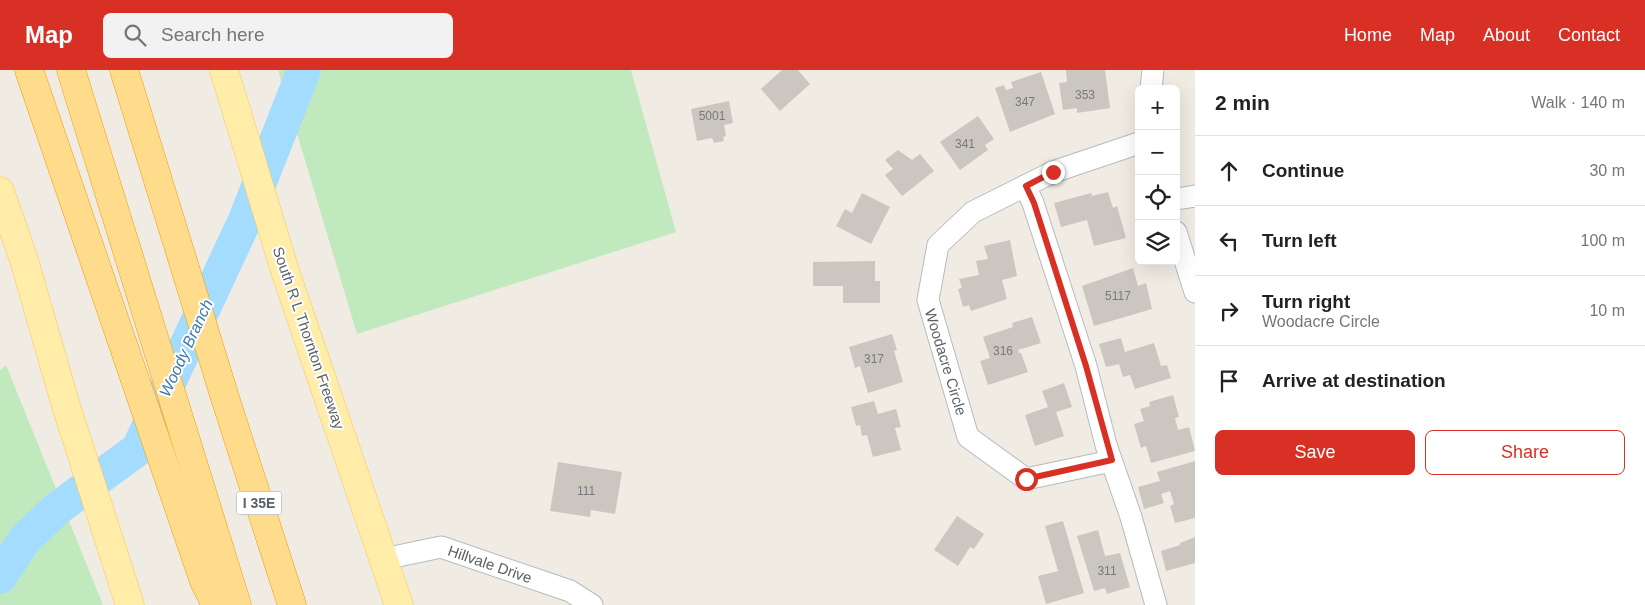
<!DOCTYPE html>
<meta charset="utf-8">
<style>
body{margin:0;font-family:Arial,sans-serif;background:#f2f2f2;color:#222}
.controls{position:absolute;right:15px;top:15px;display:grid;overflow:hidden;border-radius:8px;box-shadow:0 5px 20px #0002}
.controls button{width:45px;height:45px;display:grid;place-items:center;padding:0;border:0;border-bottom:1px solid #e0e0e0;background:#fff;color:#222;font:25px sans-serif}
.stop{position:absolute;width:15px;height:15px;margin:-11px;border:4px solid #d93025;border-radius:50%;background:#fff}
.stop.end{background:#d93025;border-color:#fff;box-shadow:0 1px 5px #0008}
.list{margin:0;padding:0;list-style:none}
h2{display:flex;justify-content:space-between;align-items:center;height:65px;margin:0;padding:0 20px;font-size:21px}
h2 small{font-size:16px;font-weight:400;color:#767676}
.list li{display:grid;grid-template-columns:32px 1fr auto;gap:15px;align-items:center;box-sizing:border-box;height:70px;padding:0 20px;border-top:1px solid #e0e0e0}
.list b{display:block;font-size:19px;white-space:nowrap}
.list p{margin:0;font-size:16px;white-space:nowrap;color:#767676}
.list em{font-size:16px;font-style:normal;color:#767676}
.actions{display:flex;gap:10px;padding:15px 20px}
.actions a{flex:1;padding:11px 0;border:1px solid #d93025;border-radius:8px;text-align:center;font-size:18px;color:#d93025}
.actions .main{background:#d93025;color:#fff}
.icon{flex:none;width:28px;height:28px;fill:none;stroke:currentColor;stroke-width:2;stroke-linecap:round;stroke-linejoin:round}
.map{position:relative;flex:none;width:1195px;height:535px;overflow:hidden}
header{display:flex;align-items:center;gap:30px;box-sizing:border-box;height:70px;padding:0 25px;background:#d93025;color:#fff}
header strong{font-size:24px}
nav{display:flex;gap:28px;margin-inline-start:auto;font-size:18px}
.search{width:350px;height:45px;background:#f2f2f2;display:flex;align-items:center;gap:12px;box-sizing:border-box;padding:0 18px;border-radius:8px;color:#767676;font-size:19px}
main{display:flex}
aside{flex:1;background:#fff}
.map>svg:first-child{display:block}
.green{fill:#c0eabe}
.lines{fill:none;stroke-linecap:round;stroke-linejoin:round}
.river{stroke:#a4dcff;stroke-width:34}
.building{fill:#cbc7c0}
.minor-casing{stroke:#b6babf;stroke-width:23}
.major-casing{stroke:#ffc54e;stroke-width:29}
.highway-casing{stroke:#f39c00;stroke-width:29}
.minor{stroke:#fff;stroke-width:21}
.major{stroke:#ffeda9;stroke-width:28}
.highway{stroke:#ffdc8b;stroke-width:28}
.route{stroke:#d93025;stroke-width:6}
.labels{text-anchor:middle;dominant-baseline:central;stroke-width:4;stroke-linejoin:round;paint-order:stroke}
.number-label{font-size:12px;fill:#777a7c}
.shield{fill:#fff;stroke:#8c9094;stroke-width:1}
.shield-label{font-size:14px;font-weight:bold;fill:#5b6166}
.street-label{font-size:15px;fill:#5b6166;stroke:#fff}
.water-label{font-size:16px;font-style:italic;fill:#3578b2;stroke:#fff}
</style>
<header>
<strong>Map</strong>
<div class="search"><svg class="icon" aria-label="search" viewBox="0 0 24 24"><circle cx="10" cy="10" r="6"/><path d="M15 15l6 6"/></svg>Search here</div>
<nav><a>Home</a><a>Map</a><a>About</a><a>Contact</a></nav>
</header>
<main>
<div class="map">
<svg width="1195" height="535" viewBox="0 0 1195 535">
<rect width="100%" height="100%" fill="#f0ece3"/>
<g class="green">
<path d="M278,0H631L676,162L357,264Z"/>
<path d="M6,295L103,535H0V300Z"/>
</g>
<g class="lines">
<path class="river" d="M0,507L25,469L58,438L138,379L245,150L304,0"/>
</g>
<g class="building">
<path d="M782,0H798L810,14L780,41L761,19Z"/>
<path d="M1066,0H1105L1110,38L1077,43V38L1063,40L1059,13L1067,12Z"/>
<path d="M1041,2L1055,44L1010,62L995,18L1004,15L1006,20L1013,18L1011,12Z"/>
<path d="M729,31L733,53L724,55L726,66L723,67L724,71L714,73L712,68L697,71L691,39Z"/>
<path d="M978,46L994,69L985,75L988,80L960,100L940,72Z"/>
<path d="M898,80L912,90L920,84L934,101L902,126L885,105L893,99L885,90Z"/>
<path d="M1108,122L1113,138L1117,136L1126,168L1094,176L1087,150L1061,157L1054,133L1091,123L1092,126Z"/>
<path d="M862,123L890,137L871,174L836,156L845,139L852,143Z"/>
<path d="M1010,170L1017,206L1002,210L1007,229L971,241L969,235L963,237L958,219L962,218L959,209L979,205L976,191L988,189L984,176Z"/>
<path d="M875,191V211H880V233H843V216H813V192Z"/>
<path d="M1133,198L1138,216L1146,213L1152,239L1094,256L1082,216Z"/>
<path d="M1032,247L1041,273L1018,280L1019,283H1021L1028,302L988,315L980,291L990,288L983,267L1013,257L1012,253Z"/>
<path d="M892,264L897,280L894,281L903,312L868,323L860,296L855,298L849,277Z"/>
<path d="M1121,268L1125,282L1154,273L1161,296L1167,295L1171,308L1135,319L1130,305L1123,307L1119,294L1106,297L1099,274Z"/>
<path d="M1064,313L1072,337L1056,342L1064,366L1035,376L1025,345L1048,337L1042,321Z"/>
<path d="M1173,325L1179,347L1175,348L1178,360L1189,357L1195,381L1151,393L1146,376L1141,378L1134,354L1144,351L1140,339L1150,336L1149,332Z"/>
<path d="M874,331L878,344L896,339L901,357L895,358L901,380L873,387L867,365L862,366L860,355L856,356L851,337Z"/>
<path d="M1195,391V448L1175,453L1170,436L1174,434L1170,421L1161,424L1164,433L1144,439L1138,417L1160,411L1157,402Z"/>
<path d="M558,392L622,402L615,444L591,440L590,447L550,441Z"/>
<path d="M957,446L984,464L974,479L970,477L958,496L934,480Z"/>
<path d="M1063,451L1084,523L1046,534L1038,506L1058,501L1045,456Z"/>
<path d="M1098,460L1105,486L1120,483L1130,517L1107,524L1105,518L1094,521L1077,466Z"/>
<path d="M1195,467V493L1166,501L1161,481L1180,475V473Z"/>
</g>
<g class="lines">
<g class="minor-casing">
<g id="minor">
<path d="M1151,19L1153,0"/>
<path d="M1025,116L1033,133L1086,296L1106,375L1131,447L1156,535"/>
<path d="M1176,129L1195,126"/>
<path d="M1176,162L1195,222"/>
<path d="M1111,391L1026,409L968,367L928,230L938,175L973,142L1053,102L1139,73"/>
<path d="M384,489L441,477L570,521L592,535"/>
</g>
</g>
<g class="major-casing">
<g id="major">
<path d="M224,0L285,201L399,535"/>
<path d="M0,121L24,190L66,336L130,535"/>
</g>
</g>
<g class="highway-casing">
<g id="highway">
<path d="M29,0L204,511L216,535"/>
<path d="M71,0L237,535"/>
<path d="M124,0L226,331L292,535"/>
</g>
</g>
<use href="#minor" class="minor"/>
<use href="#major" class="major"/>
<use href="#highway" class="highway"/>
</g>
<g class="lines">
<path class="route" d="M1026,409L1112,390L1086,296L1034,133L1026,116L1053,102"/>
</g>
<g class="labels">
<g class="number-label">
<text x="1085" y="25">353</text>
<text x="1025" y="32">347</text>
<text x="712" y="46">5001</text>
<text x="965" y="74">341</text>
<text x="1118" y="226">5117</text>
<text x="1003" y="281">316</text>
<text x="874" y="289">317</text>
<text x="586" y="421">111</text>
<text x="1107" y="501">311</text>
</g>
<rect class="shield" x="236.5" y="421.5" width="45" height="23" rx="4"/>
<g class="shield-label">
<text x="259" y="433">I 35E</text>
</g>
<g class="street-label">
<text transform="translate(309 268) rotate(71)">South R L Thornton Freeway</text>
<text transform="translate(946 292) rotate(73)">Woodacre Circle</text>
<text transform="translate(490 494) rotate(19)">Hillvale Drive</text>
</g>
<g class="water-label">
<text transform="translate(186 278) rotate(-65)">Woody Branch</text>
</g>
</g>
</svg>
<div class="controls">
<button>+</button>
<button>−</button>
<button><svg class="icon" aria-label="locate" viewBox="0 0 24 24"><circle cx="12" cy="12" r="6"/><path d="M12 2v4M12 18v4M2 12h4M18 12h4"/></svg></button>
<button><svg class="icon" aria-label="layers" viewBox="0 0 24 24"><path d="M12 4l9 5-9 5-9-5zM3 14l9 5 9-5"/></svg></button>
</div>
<div class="stop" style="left:1026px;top:409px"></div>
<div class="stop end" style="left:1053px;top:102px"></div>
</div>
<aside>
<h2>2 min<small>Walk · 140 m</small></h2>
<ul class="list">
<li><svg class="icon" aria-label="ahead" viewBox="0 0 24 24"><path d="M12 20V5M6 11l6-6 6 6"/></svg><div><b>Continue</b></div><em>30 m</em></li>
<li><svg class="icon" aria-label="left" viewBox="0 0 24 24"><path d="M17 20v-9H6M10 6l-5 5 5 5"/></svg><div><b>Turn left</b></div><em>100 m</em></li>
<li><svg class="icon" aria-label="right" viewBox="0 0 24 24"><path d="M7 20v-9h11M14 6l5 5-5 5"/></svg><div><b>Turn right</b><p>Woodacre Circle</p></div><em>10 m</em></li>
<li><svg class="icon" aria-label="arrive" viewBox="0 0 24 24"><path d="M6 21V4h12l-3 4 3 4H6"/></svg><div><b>Arrive at destination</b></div></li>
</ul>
<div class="actions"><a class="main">Save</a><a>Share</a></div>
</aside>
</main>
